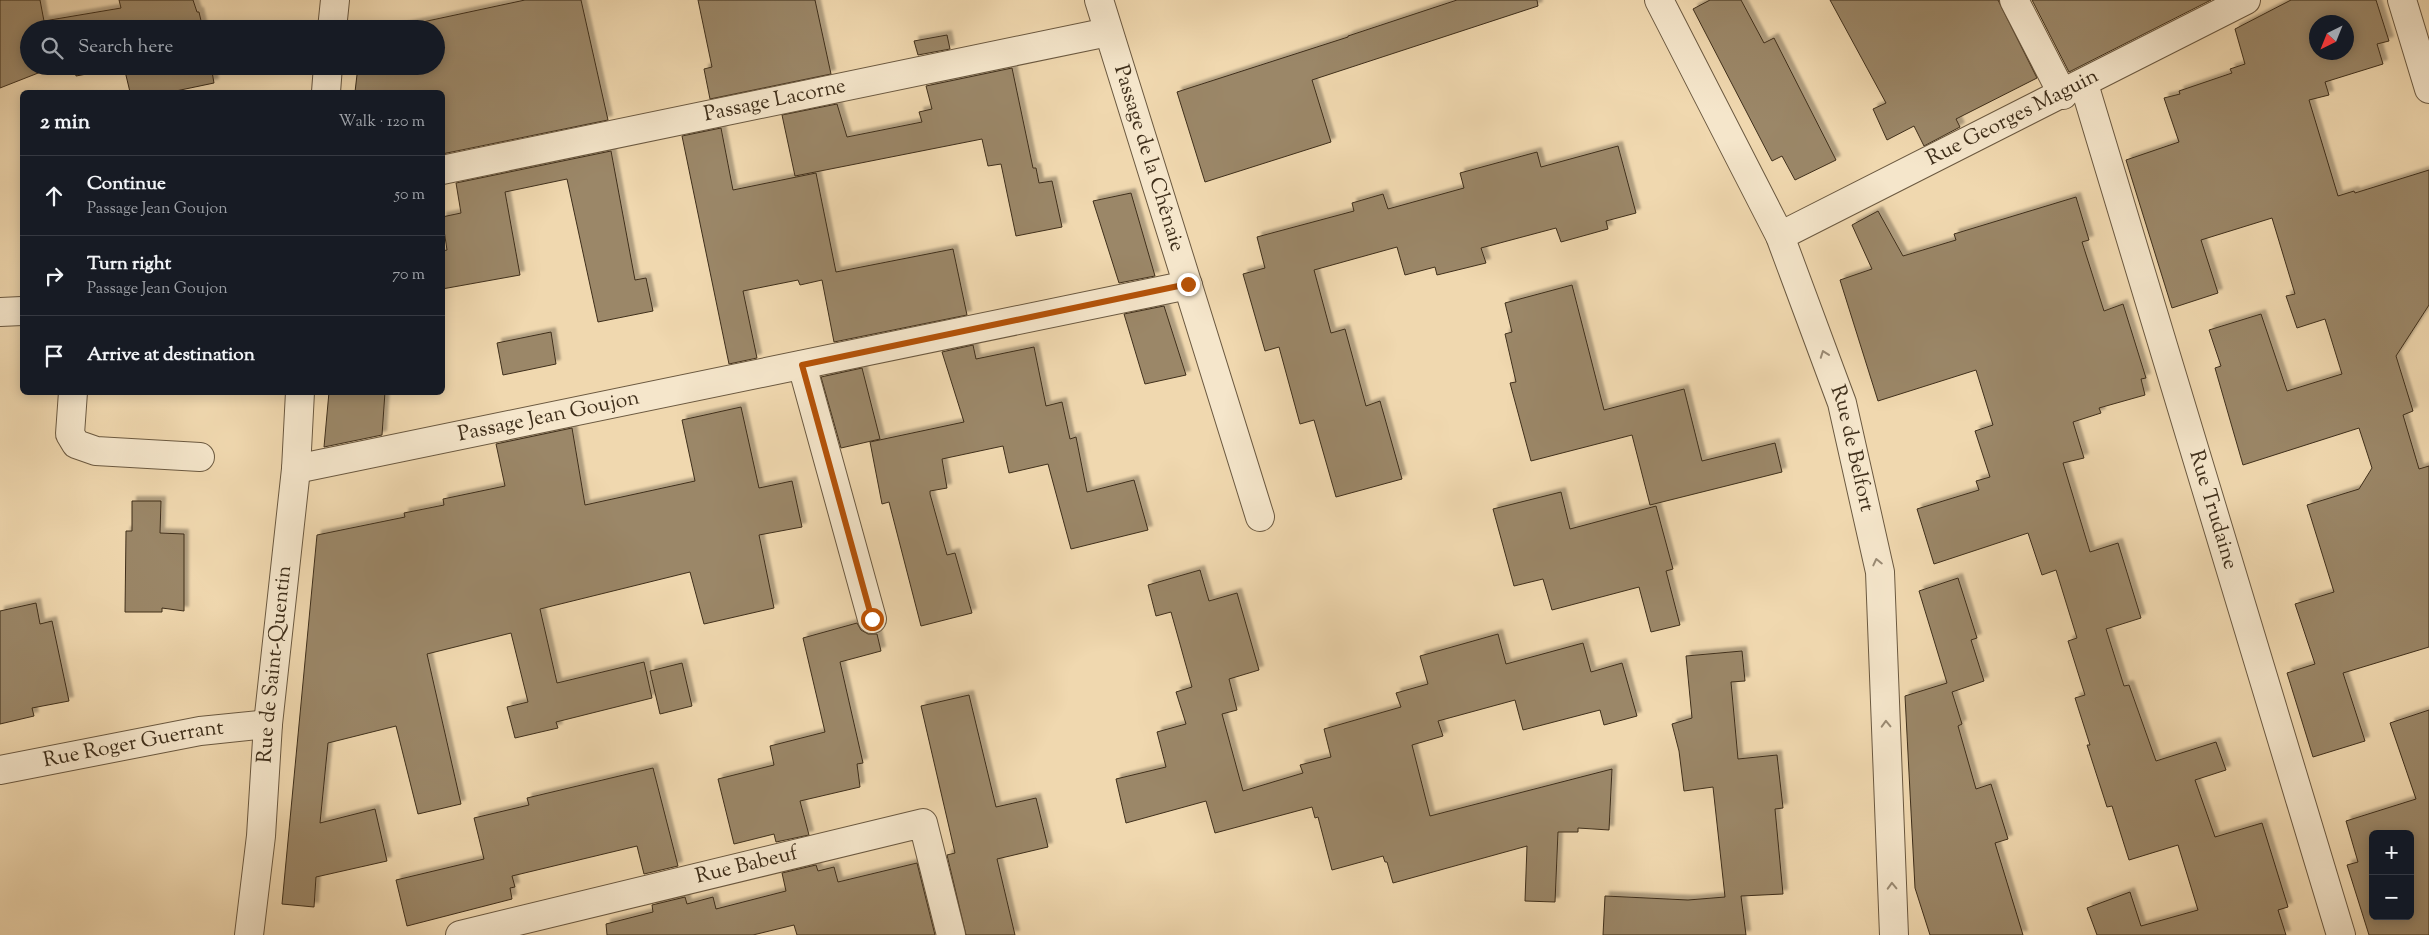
<!DOCTYPE html>
<meta charset="utf-8">
<style>
body{margin:0;font-family:"Sorts Mill Goudy",serif;background:#242831;color:#f1f3f6}
.controls{position:absolute;right:15px;bottom:15px;display:grid;overflow:hidden;border-radius:8px;box-shadow:0 2px 12px #0003}
.controls button{width:45px;height:45px;display:grid;place-items:center;padding:0;border:0;border-bottom:1px solid #363941;background:#171b24;color:#f1f3f6;font:25px sans-serif}
.compass{position:absolute;left:2309px;top:15px;width:45px;height:45px;border-radius:50%;background:#171b24;box-shadow:0 2px 12px #0003;rotate:223deg}
.stop{position:absolute;width:15px;height:15px;margin:-11px;border:4px solid #b45309;border-radius:50%;background:#fff}
.stop.end{background:#b45309;border-color:#fff;box-shadow:0 1px 5px #0008}
.list{margin:0;padding:0;list-style:none}
h2{display:flex;justify-content:space-between;align-items:center;height:65px;margin:0;padding:0 20px;font-size:21px}
h2 small{font-size:16px;font-weight:400;color:#9ea1a6}
.list li{display:grid;grid-template-columns:32px 1fr auto;gap:15px;align-items:center;box-sizing:border-box;height:80px;padding:0 20px;border-top:1px solid #363941}
.list b{display:block;font-size:19px;white-space:nowrap}
.list p{margin:0;font-size:16px;white-space:nowrap;color:#9ea1a6}
.list em{font-size:16px;font-style:normal;color:#9ea1a6}
.icon{flex:none;width:28px;height:28px;fill:none;stroke:currentColor;stroke-width:2;stroke-linecap:round;stroke-linejoin:round}
.map{position:relative;flex:none;width:2429px;height:935px;overflow:hidden}
.search{position:absolute;background:#171b24;box-shadow:0 2px 12px #0003;left:20px;top:20px;width:425px;height:55px;display:flex;align-items:center;gap:12px;box-sizing:border-box;padding:0 18px;border-radius:28px;color:#9ea1a6;font-size:19px}
.panel{position:absolute;background:#171b24;box-shadow:0 2px 12px #0003;left:20px;top:90px;width:425px;height:305px;border-radius:8px}
.map>svg:first-child{display:block}
.building{fill:#9b8768;stroke:#3f2f1b;fill-rule:evenodd;filter:url(#shadow)}
.lines{fill:none;stroke-linecap:round;stroke-linejoin:round}
.minor-casing{stroke:#6b5940;stroke-width:30}
.minor{stroke:#f5e6cb;stroke-width:28}
.oneway{stroke:#9a8a73}
.route{stroke:#b45309;stroke-width:6}
.labels{text-anchor:middle;dominant-baseline:central;stroke-width:5;stroke-linejoin:round;paint-order:stroke}
.street-label{font-size:21px;fill:#3f2f1b;stroke:#f5e6cb}
</style>
<div class="map">
<svg width="2429" height="935" viewBox="0 0 2429 935">
<defs>
<filter id="shadow"><feDropShadow dx="4.5" dy="-4.5" stdDeviation="1" flood-color="#0004"/></filter>
</defs>
<rect width="100%" height="100%" fill="#f0d8af"/>
<filter id="stains"><feTurbulence type="fractalNoise" baseFrequency=".004" numOctaves="4"/><feColorMatrix values="0 0 0 0 .2 0 0 0 0 .09 0 0 0 0 .02 0 0 0 .5 -.17"/></filter>
<radialGradient id="worn" r=".72"><stop offset=".6" stop-color="#630" stop-opacity="0"/><stop offset="1" stop-color="#630" stop-opacity=".3"/></radialGradient>
<g class="building">
<path d="M0,0H40L44,21L121,8L119,0H193L197,12H199L203,29H29V66H56L0,88Z"/>
<path d="M525,0H581L608,120L442,154V92H355L358,66H436V29H390Z"/>
<path d="M698,0H815L831,74L710,99L704,69L712,67Z"/>
<path d="M1457,0H1537L1538,6L1312,80L1331,142L1205,182L1177,92L1348,37V36Z"/>
<path d="M1710,0H1741L1764,43L1774,38L1836,160L1795,180L1782,156L1772,161L1693,9Z"/>
<path d="M1830,0H1998L2037,78L1956,119L1960,127L1924,146L1914,126L1887,140L1873,109L1886,103Z"/>
<path d="M2032,0H2211L2069,72Z"/>
<path d="M2291,0H2376L2389,41L2377,44L2383,64L2325,82L2329,95L2309,100L2338,196L2354,191L2355,193L2429,170V305L2396,356L2413,411L2403,415L2419,469L2429,466V647L2343,673L2365,741L2313,757L2287,673L2315,664L2295,604L2334,592L2307,505L2359,489L2372,468L2359,428L2243,465L2215,368L2221,366L2209,330L2261,314L2287,391L2342,374L2325,319L2297,328L2286,296L2295,294L2272,218L2201,240L2218,293L2172,308L2126,160L2179,142L2164,98L2180,94L2179,91L2232,73L2230,69L2245,64L2235,29ZM2316,22H2346V52H2316Z"/>
<path d="M947,35L950,49L918,55L914,41Z"/>
<path d="M74,66H211L214,83L171,92H130L124,67L76,76Z"/>
<path d="M1012,68L1033,168H1036L1039,183L1052,181L1062,227L1016,236L1001,164L988,166L982,139L795,176L782,115L837,104L847,137L922,122L919,112L932,109L926,86Z"/>
<path d="M721,128L733,190L816,173L836,272L953,249L967,315L834,342L822,280L800,285L798,280L743,291L757,358L729,364L682,136Z"/>
<path d="M1618,146L1636,213L1606,221L1608,229L1561,242L1556,228L1481,248L1486,263L1437,275L1435,267L1405,275L1397,247L1314,270L1331,333L1345,329L1366,406L1380,401L1402,479L1336,497L1314,420L1300,424L1279,347L1265,351L1243,274L1265,268L1257,237L1354,211L1352,203L1383,194L1388,209L1464,188L1460,173L1537,152L1541,167Z"/>
<path d="M611,151L635,280L646,278L653,311L598,322L567,179L505,192L520,275L442,289V251L447,250L442,217L461,213L456,183Z"/>
<path d="M1131,193L1155,276L1119,283L1093,201Z"/>
<path d="M2076,197L2089,240L2082,242L2104,311L2123,304L2146,378L2141,379L2145,395L2099,408L2101,413L2073,422L2084,458L2063,463L2090,552L2118,543L2141,618L2106,629L2124,686L2129,685L2156,761L2216,742L2226,770L2195,780L2215,837L2262,823L2288,907L2278,910L2286,935H2097L2087,908L2130,892L2141,926L2198,910L2178,845L2129,860L2112,806L2107,807L2087,745H2090L2075,698L2085,695L2068,641L2077,638L2056,570L2042,575L2028,533L1934,564L1917,509L1979,490L1976,481L1990,477L1975,431L1993,425L1976,370L1878,401L1840,280L1872,269L1852,225L1878,211L1903,256L1956,240L1954,234Z"/>
<path d="M1572,285L1604,410L1684,389L1702,461L1775,443L1782,472L1650,505L1632,435L1531,461L1510,383L1516,382L1505,334L1512,332L1505,303Z"/>
<path d="M1164,306L1186,375L1145,384L1124,314Z"/>
<path d="M551,332L556,364L503,375L497,343Z"/>
<path d="M973,345L976,359L1034,347L1046,406L1062,402L1070,439L1076,437L1087,492L1134,480L1148,530L1071,549L1048,464L1009,473L1003,446L942,459L947,488L930,491V494L947,555L955,553L972,613L921,626L889,502L882,504L870,442L964,422L942,352Z"/>
<path d="M862,368L880,439L841,448L821,377Z"/>
<path d="M329,392H385L382,435L324,447Z"/>
<path d="M741,407L759,488L792,481L802,527L759,535L774,608L704,624L690,572L540,609L557,683L644,662L652,698L556,722L558,728L515,738L507,707L528,702L511,633L427,654L461,804L418,814L396,726L328,743L320,823L375,809L387,861L316,877L314,907L282,904L317,535L405,517L404,513L444,505L443,499L505,486L496,444L572,428L585,505L695,481L682,420Z"/>
<path d="M1561,492L1570,529L1656,506L1673,569L1666,571L1680,625L1651,632L1639,587L1552,610L1543,579L1514,586L1493,509Z"/>
<path d="M132,501H161L160,533L184,534V611L162,608V612H125L126,531H132Z"/>
<path d="M1200,570L1209,601L1237,593L1259,670L1229,679L1237,710L1222,714L1243,791L1303,773L1300,765L1331,757L1324,729L1401,707L1396,693L1428,684L1420,656L1498,634L1506,664L1583,643L1591,672L1622,663L1637,716L1604,725L1600,710L1523,730L1515,700L1438,721L1443,736L1412,745L1430,816L1612,769L1609,830L1578,828V832H1558L1555,902L1525,901L1527,846L1393,883L1387,862H1385L1383,856L1332,870L1318,817L1315,818L1312,807L1215,833L1206,801L1126,823L1116,779L1166,767L1157,732L1186,724L1176,692L1192,687L1171,612L1156,616L1148,585Z"/>
<path d="M1958,578L1977,638L1971,640L1984,681L1952,692L1962,724L1958,726L1976,789L1991,784L2008,839L1995,843L2023,935H1930L1915,888L1905,696L1947,683L1919,591Z"/>
<path d="M36,603L40,624L52,621L69,701L32,708L34,716L0,724V611Z"/>
<path d="M857,623L861,630L868,634H877L881,651L840,662L863,763L857,764L860,787L800,801L809,835L776,842L774,834L734,844L718,779L774,765L770,746L825,732L803,638Z"/>
<path d="M1742,651L1745,681L1731,682L1738,759L1777,755L1783,808L1775,809L1783,894L1741,896L1746,935H1603L1605,896L1688,900L1725,897L1713,787L1684,791L1679,751L1672,724L1692,718L1686,656Z"/>
<path d="M682,663L692,706L660,714L650,671Z"/>
<path d="M969,695L996,807L1036,798L1048,847L997,859L1015,935H966L947,855L955,853L921,706Z"/>
<path d="M2429,710V935H2369L2347,865L2358,862L2346,821L2416,799L2390,723ZM2373,834H2410V916H2373Z"/>
<path d="M653,768L678,866L644,874L637,846L512,876L515,887L510,888L512,899L407,926L396,880L484,859L474,818L529,805L527,798Z"/>
<path d="M917,863L935,935H797L794,925L753,935H607L606,924L653,912L652,905L685,897L687,904L713,897L716,909L786,891L782,873L816,865L818,871L834,867L838,882Z"/>
</g>
<g class="lines">
<g class="minor-casing">
<g id="minor">
<path id="s1" d="M1099,0L1260,517"/>
<path id="s2" d="M1659,0L1780,236L1842,403L1880,572L1894,935"/>
<path d="M2014,0L2063,95"/>
<path d="M2402,0L2429,89"/>
<path d="M332,29L335,0"/>
<path id="s3" d="M2084,84L2341,935"/>
<path d="M326,92L328,66"/>
<path id="s4" d="M442,170L1108,32"/>
<path id="s5" d="M1780,236L2246,0"/>
<path d="M0,312L22,311"/>
<path d="M802,365L872,619"/>
<path d="M73,392L70,434L76,444L96,451L200,457"/>
<path id="s6" d="M296,469L1188,285"/>
<path id="s7" d="M0,770L200,731L268,724"/>
<path id="s8" d="M249,935L261,836L268,724L296,469L300,392"/>
<path id="s9" d="M460,935L923,823L951,935"/>
</g>
</g>
<use href="#minor" class="minor"/>
</g>
<defs><path id="oneway-chevron" d="M-2-3.5L2.5 0L-2 3.5" fill="none" stroke-width="1.6" stroke-linecap="round" stroke-linejoin="round" transform="scale(1.25)"/></defs>
<g class="oneway">
<use href="#oneway-chevron" transform="translate(1824 354) rotate(-110)"/>
<use href="#oneway-chevron" transform="translate(1877 562) rotate(-103)"/>
<use href="#oneway-chevron" transform="translate(1886 724) rotate(-92)"/>
<use href="#oneway-chevron" transform="translate(1892 886) rotate(-92)"/>
</g>
<g class="lines">
<path class="route" d="M872,619L802,365L1188,284"/>
</g>
<g class="labels">
<g class="street-label">
<text stroke="none"><textPath href="#s4" startOffset="340">Passage Lacorne</textPath></text>
<text stroke="none"><textPath href="#s5" startOffset="261">Rue Georges Maguin</textPath></text>
<text stroke="none"><textPath href="#s1" startOffset="166">Passage de la Chênaie</textPath></text>
<text stroke="none"><textPath href="#s6" startOffset="258">Passage Jean Goujon</textPath></text>
<text stroke="none"><textPath href="#s2" startOffset="490">Rue de Belfort</textPath></text>
<text stroke="none"><textPath href="#s3" startOffset="445">Rue Trudaine</textPath></text>
<text stroke="none"><textPath href="#s8" startOffset="272">Rue de Saint-Quentin</textPath></text>
<text stroke="none"><textPath href="#s7" startOffset="136">Rue Roger Guerrant</textPath></text>
<text stroke="none"><textPath href="#s9" startOffset="295">Rue Babeuf</textPath></text>
</g>
</g>
<rect width="100%" height="100%" filter="url(#stains)"/>
<rect width="100%" height="100%" fill="url(#worn)"/>
</svg>
<div class="controls">
<button>+</button>
<button>−</button>
</div>
<svg class="compass" viewBox="-18 -18 36 36"><path d="M0-13l5 13h-10z" fill="#e53935"/><path d="M0 13l5-13h-10z" fill="#9ea1a6"/></svg>
<div class="stop" style="left:872px;top:619px"></div>
<div class="stop end" style="left:1188px;top:284px"></div>
<div class="search"><svg class="icon" aria-label="search" viewBox="0 0 24 24"><circle cx="10" cy="10" r="6"/><path d="M15 15l6 6"/></svg>Search here</div>
<section class="panel">
<h2>2 min<small>Walk · 120 m</small></h2>
<ul class="list">
<li><svg class="icon" aria-label="ahead" viewBox="0 0 24 24"><path d="M12 20V5M6 11l6-6 6 6"/></svg><div><b>Continue</b><p>Passage Jean Goujon</p></div><em>50 m</em></li>
<li><svg class="icon" aria-label="right" viewBox="0 0 24 24"><path d="M7 20v-9h11M14 6l5 5-5 5"/></svg><div><b>Turn right</b><p>Passage Jean Goujon</p></div><em>70 m</em></li>
<li><svg class="icon" aria-label="arrive" viewBox="0 0 24 24"><path d="M6 21V4h12l-3 4 3 4H6"/></svg><div><b>Arrive at destination</b></div></li>
</ul>
</section>
</div>
